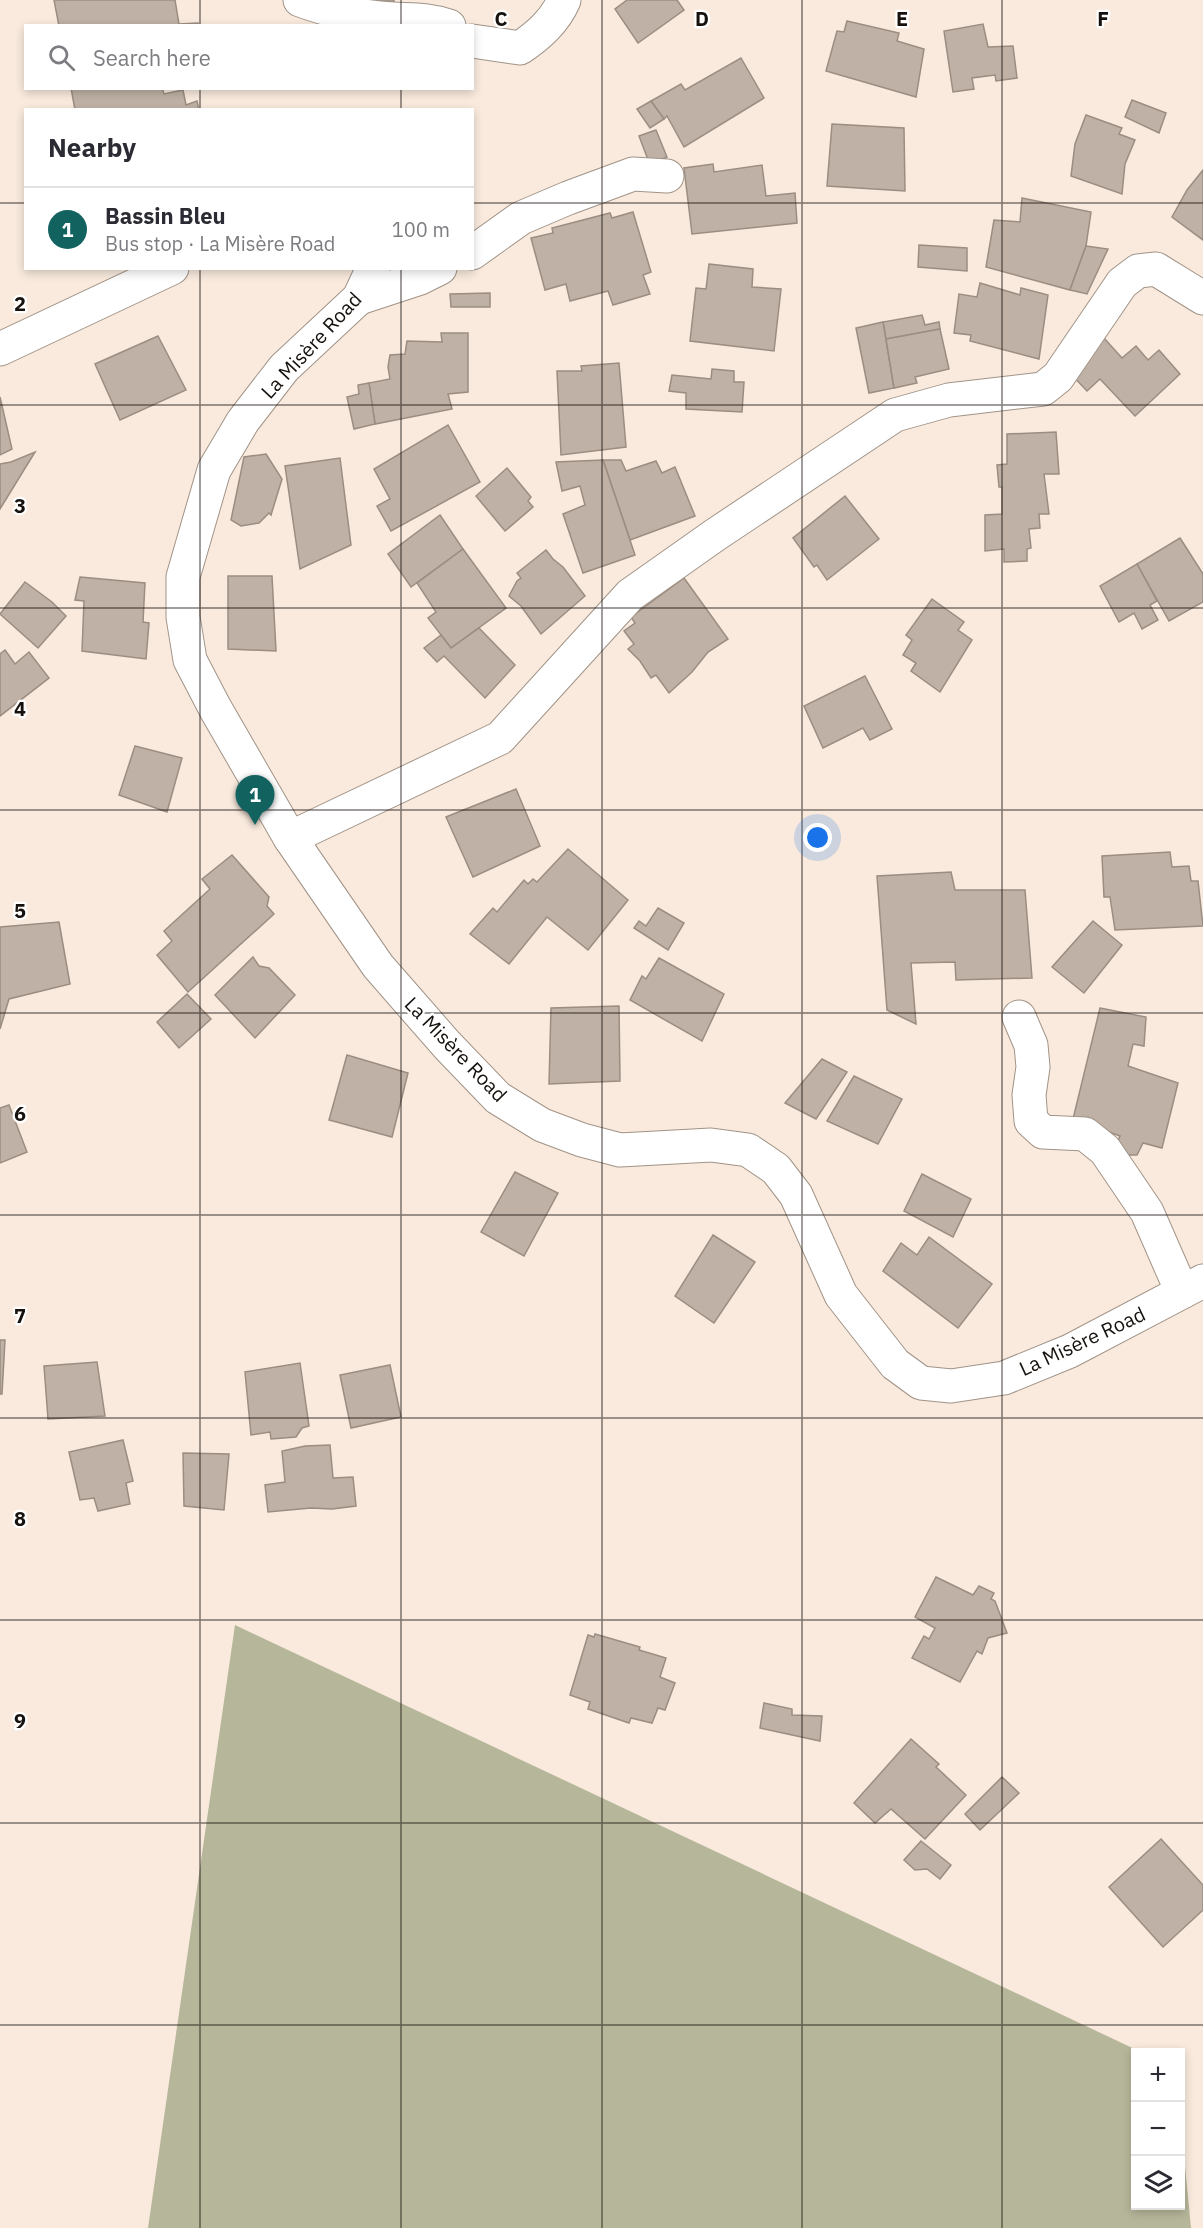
<!DOCTYPE html>
<meta charset="utf-8">
<style>
body{margin:0;font-family:"IBM Plex Sans",sans-serif;background:#f7f7f7;color:#2b2b33}
.controls{position:absolute;right:18px;bottom:18px;display:grid;overflow:hidden;border-radius:0px;box-shadow:0 3px 9px #0003}
.controls button{width:54px;height:54px;display:grid;place-items:center;padding:0;border:0;border-bottom:2px solid #e1e1e2;background:#fff;color:#2b2b33;font:30px sans-serif}
.you{position:absolute;left:818px;top:838px;width:21px;height:21px;margin:-15px;border:4px solid #fff;border-radius:50%;background:#1a73e8;box-shadow:0 0 0 9px #1a73e833}
.badge{display:grid;place-items:center;width:39px;height:39px;border-radius:50%;background:#126260;color:#fff;font-size:20px;font-weight:700}
.pin{position:absolute;translate:-50% -50px;filter:drop-shadow(0 2px 3px #0008)}
.pin::after{content:'';position:absolute;top:32px;width:21px;height:18px;background:inherit;clip-path:polygon(0 0,100% 0,50% 100%)}
.list{margin:0;padding:0;list-style:none}
h2{display:flex;justify-content:space-between;align-items:center;height:78px;margin:0;padding:0 24px;font-size:26px}
h2 small{font-size:20px;font-weight:400;color:#7c7c81}
.list li{display:grid;grid-template-columns:39px 1fr auto;gap:18px;align-items:center;box-sizing:border-box;height:84px;padding:0 24px;border-top:2px solid #e1e1e2}
.list b{display:block;font-size:22px;white-space:nowrap}
.list p{margin:0;font-size:20px;white-space:nowrap;color:#7c7c81}
.list em{font-size:20px;font-style:normal;color:#7c7c81}
.icon{flex:none;width:33px;height:33px;fill:none;stroke:currentColor;stroke-width:2;stroke-linecap:round;stroke-linejoin:round}
.map{position:relative;flex:none;width:1203px;height:2228px;overflow:hidden}
.search{position:absolute;background:#fff;box-shadow:0 3px 9px #0003;left:24px;top:24px;width:450px;height:66px;display:flex;align-items:center;gap:15px;box-sizing:border-box;padding:0 21px;border-radius:0px;color:#7c7c81;font-size:22px}
.panel{position:absolute;background:#fff;box-shadow:0 3px 9px #0003;left:24px;top:108px;width:450px;height:162px;border-radius:0px}
.map>svg:first-child{display:block}
.forest{fill:#b6b79a}
.building{fill:#bfb1a5;stroke:#9b8d81;stroke-width:1.5}
.lines{fill:none;stroke-linecap:round;stroke-linejoin:round}
.minor-casing{stroke:#a19387;stroke-width:35}
.secondary-casing{stroke:#a19387;stroke-width:35}
.minor{stroke:#fff;stroke-width:33}
.secondary{stroke:#fff;stroke-width:33}
.grid{fill:none;stroke:#16110d;stroke-width:1.5;stroke-opacity:0.55}
.labels{text-anchor:middle;dominant-baseline:central;stroke-width:4.5;stroke-linejoin:round;paint-order:stroke}
.street-label{font-size:20px;fill:#16110d;stroke:#fff}
.grid-label{font-size:20px;text-anchor:middle;font-weight:bold;fill:#16110d;stroke:#fff;stroke-width:4.5;stroke-linejoin:round;paint-order:stroke}
</style>
<div class="map">
<svg width="1203" height="2228" viewBox="0 0 1203 2228">
<rect width="100%" height="100%" fill="#f9eadd"/>
<path class="forest" d="M235,1625L1141,2052H1136V2206H1180L1181,2125L1191,2228H148Z"/>
<g class="building">
<path d="M54,0H175L179,24L198,23L199,26H59Z"/>
<path d="M365,0H394L393,8Z"/>
<path d="M627,0H677L684,10L638,43L615,9Z"/>
<path d="M847,21L899,33L897,41L924,49L916,97L826,71L837,31L844,32Z"/>
<path d="M983,24L988,47L1013,46L1017,78L996,81L995,75L972,78L974,89L953,92L944,31Z"/>
<path d="M741,58L764,98L684,147L667,116L664,119L651,101L681,84L685,90Z"/>
<path d="M71,88H162L164,94L183,90L186,105L197,101L199,110H75Z"/>
<path d="M1132,100L1166,113L1159,133L1125,117Z"/>
<path d="M651,101L664,119L650,128L637,109Z"/>
<path d="M1086,115L1122,128L1119,134L1135,140L1125,164L1122,194L1071,176L1075,144Z"/>
<path d="M832,124L904,128L905,191L827,186Z"/>
<path d="M656,130L667,157L650,165L639,136Z"/>
<path d="M713,164L714,172L762,165L766,196L795,193L797,223L692,234L684,168Z"/>
<path d="M1203,170V240L1172,217L1187,190Z"/>
<path d="M1022,198L1091,212L1086,246L1070,290L986,267L994,220L1020,222Z"/>
<path d="M633,212L651,272L643,275L650,294L613,305L608,291L570,301L566,284L545,290L531,238L553,233L552,228L610,213L612,218Z"/>
<path d="M919,245L967,248V271L918,267Z"/>
<path d="M1086,246L1108,249L1087,294L1070,290Z"/>
<path d="M709,264L753,269L752,287L781,289L774,351L690,341L696,288L706,289Z"/>
<path d="M980,283L1020,295L1021,288L1048,295L1039,359L970,341L971,335L954,333L959,294L977,297Z"/>
<path d="M490,293V307H451L450,294Z"/>
<path d="M922,315L925,325L939,322L940,329L886,339L883,322Z"/>
<path d="M883,322L894,388L869,393L856,328Z"/>
<path d="M940,329L949,369L915,377L917,383L894,388L886,339Z"/>
<path d="M441,333H468V392L448,394L452,409L375,424L369,383L390,379L388,367L390,355L405,354L407,341L442,342Z"/>
<path d="M158,336L186,390L120,420L95,364Z"/>
<path d="M1103,337L1122,358L1136,346L1148,360L1159,350L1180,374L1135,416L1100,379L1087,391L1069,372Z"/>
<path d="M619,363L626,447L561,455L557,371H582L581,366Z"/>
<path d="M712,369L734,371V382H744L742,412L686,409V393L669,391L672,375L711,379Z"/>
<path d="M369,383L375,424L354,429L347,397L359,394L358,385Z"/>
<path d="M0,397L12,449L0,455Z"/>
<path d="M448,425L480,482L391,531L377,506L390,499L374,469Z"/>
<path d="M1056,432L1059,474H1044L1049,514H1039L1040,528L1029,529L1031,548L1027,549V561L1004,562V549L985,551V515L1002,514V487H999L997,465L1007,464V434Z"/>
<path d="M35,452L0,509V464L11,462Z"/>
<path d="M266,454L282,479L271,515L269,513L259,523L241,526L231,520L244,457Z"/>
<path d="M340,458L351,545L300,569L285,466Z"/>
<path d="M603,460H621L626,471L656,461L662,473L675,467L695,516L630,540Z"/>
<path d="M603,460L635,555L583,573L563,514L585,505L580,486L562,491L556,462Z"/>
<path d="M507,468L531,497L528,501L533,507L505,531L476,496Z"/>
<path d="M845,496L879,539L827,580L817,565L814,567L793,538Z"/>
<path d="M440,515L463,549L411,587L388,554Z"/>
<path d="M1180,538L1203,574V602L1169,621L1137,564Z"/>
<path d="M463,549L506,608L451,648L428,618L436,612L417,583Z"/>
<path d="M546,550L553,559L563,567L585,596L541,634L521,606L509,596L517,581L521,578L517,573Z"/>
<path d="M1137,564L1157,601L1150,605L1158,620L1142,629L1134,613L1119,622L1100,586Z"/>
<path d="M228,576H272L276,651L228,649Z"/>
<path d="M80,577L145,583L143,622L149,623L146,659L82,651L84,601L75,600Z"/>
<path d="M684,578L728,639L708,652L692,672L669,693L656,675L651,678L640,661L628,649L634,644L624,631L635,623L631,617Z"/>
<path d="M25,582L52,602L66,616L38,648L0,614Z"/>
<path d="M932,599L964,622L958,630L972,640L940,692L911,671L916,663L903,655L912,640L906,635Z"/>
<path d="M479,628L515,665L485,698L444,656L437,662L424,648L441,635L451,648Z"/>
<path d="M5,650L15,664L29,652L49,678L0,716V654Z"/>
<path d="M865,676L892,729L870,740L863,728L823,748L804,706Z"/>
<path d="M135,746L182,758L167,812L119,795Z"/>
<path d="M516,789L540,846L473,877L446,817Z"/>
<path d="M568,849L628,900L588,950L547,917L509,964L470,934L493,908L497,912L524,880L528,884L533,879L537,882Z"/>
<path d="M1170,852L1172,867L1189,866L1191,881H1198L1203,926L1115,930L1110,897H1104L1102,856Z"/>
<path d="M232,855L269,897L267,906L274,914L188,992L157,955L172,941L164,931L210,889L202,879Z"/>
<path d="M951,872L955,890H1025L1032,978L956,980L955,962L911,963L916,1024L887,1010L877,876Z"/>
<path d="M658,908L684,923L668,950L634,928L639,921L646,926Z"/>
<path d="M1093,921L1122,945L1084,993L1052,967Z"/>
<path d="M59,922L70,984L9,999L0,1029V927Z"/>
<path d="M253,957L259,966L269,968L295,995L255,1038L215,995Z"/>
<path d="M659,958L724,994L702,1041L630,1000L642,976L646,979Z"/>
<path d="M187,994L211,1019L179,1048L157,1022Z"/>
<path d="M619,1006L620,1081L549,1084L551,1008Z"/>
<path d="M1100,1008L1146,1017L1144,1046L1133,1044L1128,1066L1178,1083L1162,1148L1143,1143L1137,1155H1128L1118,1141L1120,1136L1073,1119Z"/>
<path d="M347,1055L408,1073L392,1137L329,1120Z"/>
<path d="M822,1059L847,1072L816,1119L785,1103Z"/>
<path d="M854,1076L902,1099L878,1144L827,1121Z"/>
<path d="M9,1105L27,1152L0,1163V1108Z"/>
<path d="M515,1172L558,1193L524,1256L481,1232Z"/>
<path d="M922,1174L971,1199L953,1237L904,1211Z"/>
<path d="M713,1235L755,1262L714,1323L675,1296Z"/>
<path d="M929,1237L992,1284L958,1328L883,1271L901,1243L917,1255Z"/>
<path d="M0,1340H5L2,1394H0Z"/>
<path d="M97,1362L105,1416L48,1419L44,1366Z"/>
<path d="M300,1363L309,1426L302,1428L296,1437L271,1439L270,1432L251,1435L245,1372Z"/>
<path d="M390,1365L401,1417L351,1428L340,1375Z"/>
<path d="M123,1440L133,1481L126,1483L130,1504L98,1511L94,1498L80,1500L69,1452Z"/>
<path d="M330,1445L333,1478L353,1477L356,1506L332,1509L311,1508L268,1512L265,1485L285,1482L282,1451L305,1446Z"/>
<path d="M183,1453L229,1454L224,1510L184,1506Z"/>
<path d="M936,1577L973,1595L979,1586L994,1593L991,1599L995,1601L1007,1633L988,1638L982,1654L977,1651L960,1682L912,1658L924,1636L929,1639L935,1628L915,1617Z"/>
<path d="M595,1634L640,1647L639,1650L666,1658L660,1677L675,1683L665,1710L658,1708L652,1723L631,1718L629,1723L588,1709L590,1702L570,1695L588,1635L594,1637Z"/>
<path d="M764,1703L792,1709V1715L822,1716L820,1741L760,1728Z"/>
<path d="M911,1739L939,1764L936,1767L966,1795L925,1839L891,1809L875,1823L854,1803Z"/>
<path d="M1002,1777L1019,1793L980,1830L965,1814Z"/>
<path d="M1161,1839L1203,1885V1910L1163,1947L1109,1887Z"/>
<path d="M921,1841L951,1865L940,1879L927,1869L915,1870L904,1860Z"/>
</g>
<g class="lines">
<g class="minor-casing">
<g id="minor">
<path d="M300,0C329,11 362,17 393,19C414,20 429,19 449,26"/>
<path d="M472,41L520,48C539,35 555,21 564,0"/>
<path d="M472,253L521,218L568,198L633,174L667,176"/>
<path d="M359,298L420,278L440,268"/>
<path d="M290,838L500,738L630,595L715,535L895,415L949,400L1043,389L1058,377L1122,283L1138,271L1156,269L1203,298"/>
<path d="M1019,1017L1031,1045L1033,1067L1029,1095L1031,1121L1043,1132L1085,1134L1105,1150L1147,1212L1182,1292"/>
</g>
</g>
<g class="secondary-casing">
<g id="secondary">
<path d="M373,268L359,298L284,368L243,421L214,470L183,577V617L190,660L215,708L290,838L378,966L447,1045L498,1098L542,1125L582,1140L620,1150L711,1145L748,1150L776,1169L796,1195L841,1295L895,1364L921,1383L951,1386L1004,1378L1070,1351L1203,1281"/>
<path d="M0,349L172,268"/>
</g>
</g>
<use href="#minor" class="minor"/>
<use href="#secondary" class="secondary"/>
</g>
<path class="grid" d="M200,0V26M401,0V26M602,0V2228M802,0V2228M1002,0V2228M200,88V110M401,88V110M0,203H26M472,203H1203M200,268V2228M401,268V2228M0,405H1203M0,608H1203M0,810H1203M0,1013H1203M0,1215H1203M0,1418H1203M0,1620H1203M0,1823H1203M0,2025H1203"/>
<g class="labels">
<g class="street-label">
<text transform="translate(311 345) rotate(-47)">La Misère Road</text>
<text transform="translate(456 1049) rotate(46)">La Misère Road</text>
<text transform="translate(1082 1341) rotate(-25)">La Misère Road</text>
</g>
</g>
<g class="grid-label">
<text x="501" y="26">C</text>
<text x="702" y="26">D</text>
<text x="902" y="26">E</text>
<text x="1103" y="26">F</text>
<text x="20" y="311">2</text>
<text x="20" y="513">3</text>
<text x="20" y="716">4</text>
<text x="20" y="918">5</text>
<text x="20" y="1121">6</text>
<text x="20" y="1323">7</text>
<text x="20" y="1526">8</text>
<text x="20" y="1728">9</text>
</g>
</svg>
<div class="controls">
<button>+</button>
<button>−</button>
<button><svg class="icon" aria-label="layers" viewBox="0 0 24 24"><path d="M12 4l9 5-9 5-9-5zM3 14l9 5 9-5"/></svg></button>
</div>
<div class="you"></div>
<div class="pin badge" style="left:255px;top:825px">1</div>
<div class="search"><svg class="icon" aria-label="search" viewBox="0 0 24 24"><circle cx="10" cy="10" r="6"/><path d="M15 15l6 6"/></svg>Search here</div>
<section class="panel">
<h2>Nearby<small></small></h2>
<ul class="list">
<li><span class="badge">1</span><div><b>Bassin Bleu</b><p>Bus stop · La Misère Road</p></div><em>100 m</em></li>
</ul>
</section>
</div>
